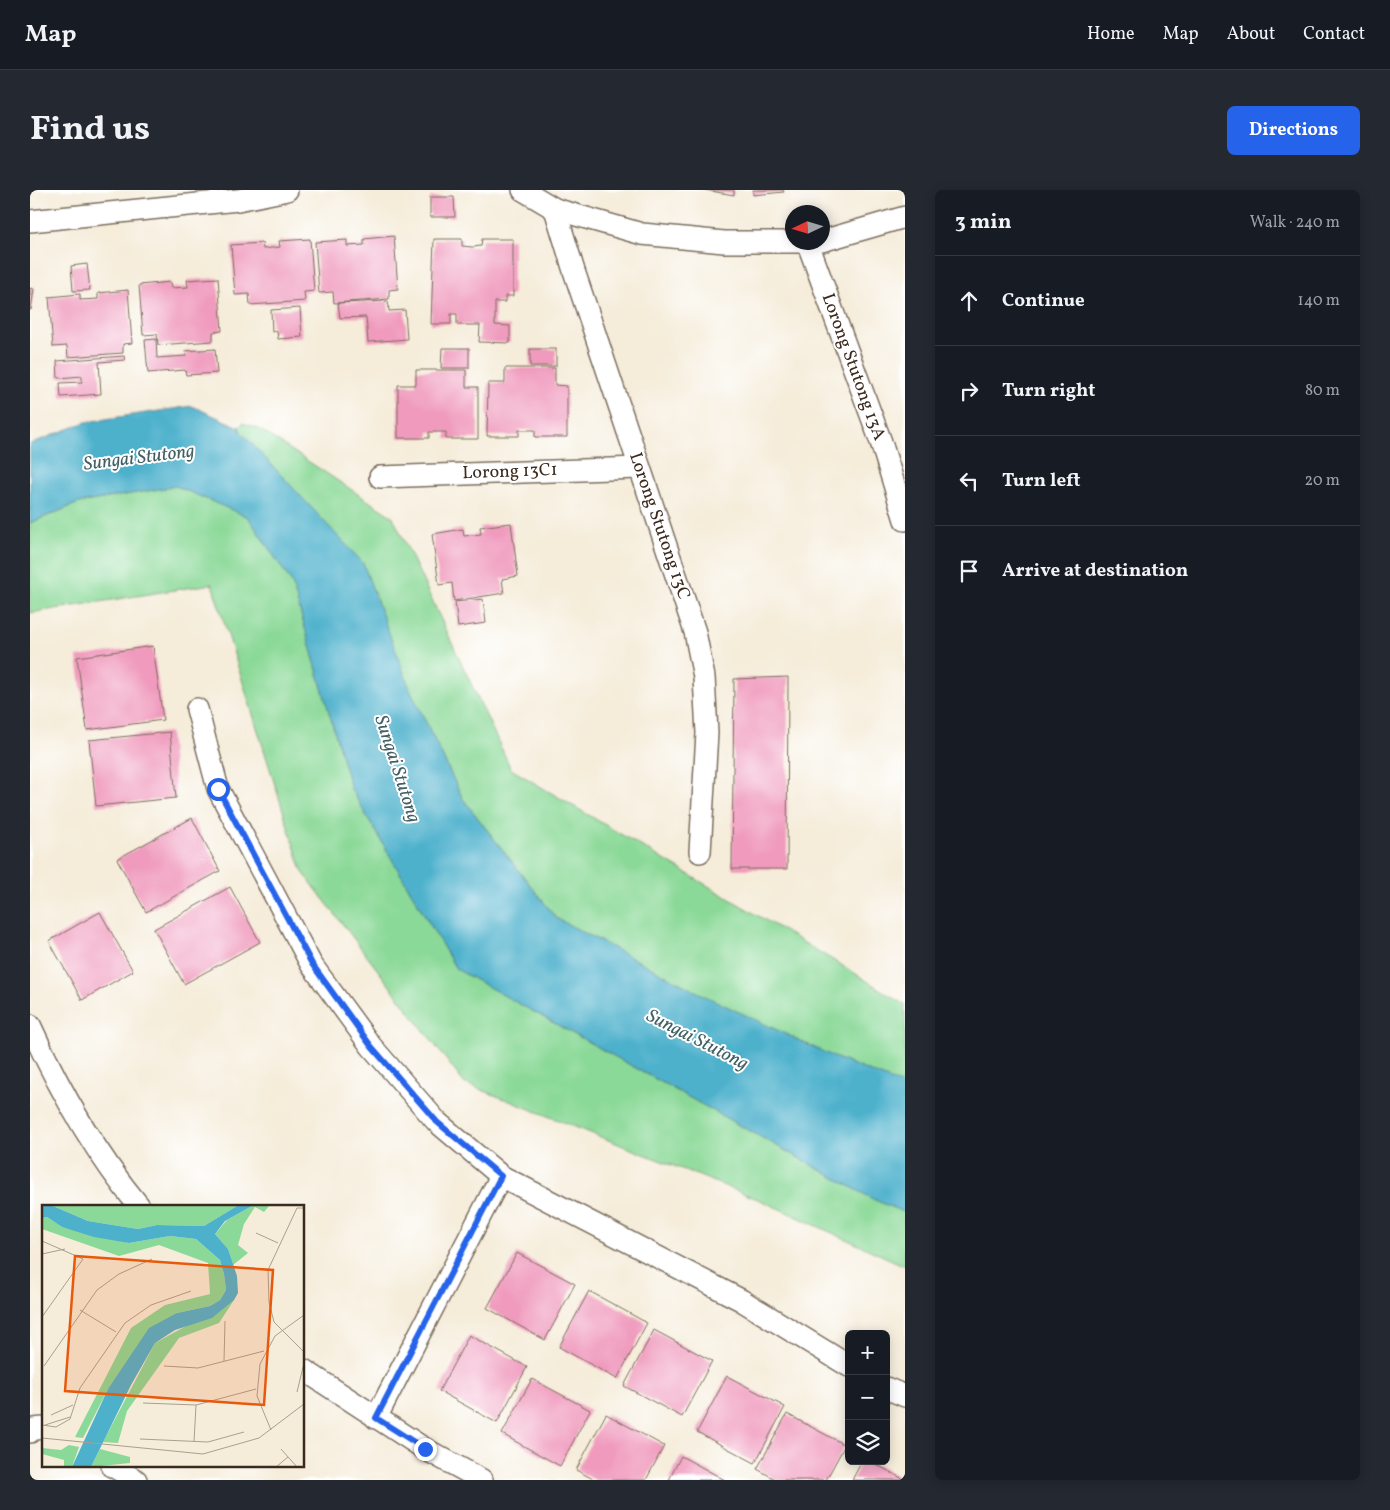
<!DOCTYPE html>
<meta charset="utf-8">
<style>
body{margin:0;font-family:Vollkorn,serif;background:#242831;color:#f1f3f6}
.controls{position:absolute;right:15px;bottom:15px;display:grid;overflow:hidden;border-radius:8px;box-shadow:0 2px 12px #0003}
.controls button{width:45px;height:45px;display:grid;place-items:center;padding:0;border:0;border-bottom:1px solid #363941;background:#171b24;color:#f1f3f6;font:25px sans-serif}
.compass{position:absolute;left:755px;top:15px;width:45px;height:45px;border-radius:50%;background:#171b24;box-shadow:0 2px 12px #0003;rotate:266deg}
.stop{position:absolute;width:15px;height:15px;margin:-11px;border:4px solid #2563eb;border-radius:50%;background:#fff}
.stop.end{background:#2563eb;border-color:#fff;box-shadow:0 1px 5px #0008}
.list{margin:0;padding:0;list-style:none}
h2{display:flex;justify-content:space-between;align-items:center;height:65px;margin:0;padding:0 20px;font-size:21px}
h2 small{font-size:16px;font-weight:400;color:#9ea1a6}
.list li{display:grid;grid-template-columns:32px 1fr auto;gap:15px;align-items:center;box-sizing:border-box;height:90px;padding:0 20px;border-top:1px solid #363941}
.list b{display:block;font-size:19px;white-space:nowrap}
.list em{font-size:16px;font-style:normal;color:#9ea1a6}
.icon{flex:none;width:28px;height:28px;fill:none;stroke:currentColor;stroke-width:2;stroke-linecap:round;stroke-linejoin:round}
.map{position:relative;flex:none;width:875px;height:1290px;overflow:hidden;border-radius:8px}
header{display:flex;align-items:center;gap:30px;box-sizing:border-box;height:70px;padding:0 25px;background:#171b24;border-bottom:1px solid #363941}
header strong{font-size:24px}
nav{display:flex;gap:28px;margin-inline-start:auto;font-size:18px}
.intro{display:flex;align-items:center;justify-content:space-between;box-sizing:border-box;height:120px;padding:0 30px}
h1{margin:0;font-size:35px}
.button{padding:12px 22px;border-radius:8px;background:#2563eb;color:#fff;font-size:18px;font-weight:700}
main{display:flex;gap:30px;padding:0 30px}
aside{flex:1;background:#171b24;border-radius:8px;box-shadow:0 2px 12px #0003}
.map>svg:first-child{display:block}
.green{fill:#8bd998;stroke:#63825b}
.water{fill:#4db1cc;stroke:#446e75}
.building{fill:#f09bbe}
.lines{fill:none;stroke-linecap:round;stroke-linejoin:round}
.minor-casing{stroke:#7c6e5f;stroke-width:24}
.minor{stroke:#fff;stroke-width:21}
.route{stroke:#2563eb;stroke-width:6}
.labels{text-anchor:middle;dominant-baseline:central;stroke-width:4;stroke-linejoin:round;paint-order:stroke}
.street-label{font-size:18px;fill:#3b2a1e;stroke:#fff}
.water-label{font-size:19px;font-style:italic;fill:#426064;stroke:#fff}
.inset-road{fill:none;stroke:#ab9e8e;stroke-width:1}
.view{fill:#e8590c;fill-opacity:0.15;stroke:#e8590c;stroke-width:2.5}
.inset-edge{fill:none;stroke:#3b2a1e;stroke-width:2.5}
</style>
<header>
<strong>Map</strong>
<nav><a>Home</a><a>Map</a><a>About</a><a>Contact</a></nav>
</header>
<div class="intro"><h1>Find us</h1><a class="button">Directions</a></div>
<main>
<div class="map">
<svg width="875" height="1290" viewBox="0 0 875 1290">
<rect width="100%" height="100%" fill="#fff"/>
<filter id="ink" filterUnits="userSpaceOnUse"><feTurbulence type="fractalNoise" baseFrequency=".02" numOctaves="2"/><feDisplacementMap in="SourceGraphic" scale="10" xChannelSelector="R" yChannelSelector="G"/><feConvolveMatrix kernelMatrix="1 2 1 2 8 2 1 2 1" color-interpolation-filters="sRGB"/></filter>
<filter id="wash" filterUnits="userSpaceOnUse"><feTurbulence type="fractalNoise" baseFrequency=".0096" numOctaves="4" result="noise"/><feDisplacementMap in="SourceGraphic" scale="20" xChannelSelector="R" yChannelSelector="G"/><feGaussianBlur stdDeviation="1.12" result="paint"/><feColorMatrix in="noise" values="0 0 0 0 0 0 0 0 0 0 0 0 0 0 0 0 0 1.4 0 .05"/><feComposite in="paint" operator="in"/></filter>
<g filter="url(#wash)">
<rect width="100%" height="100%" fill="#f5ecd9"/>
<g class="green">
<path d="M213,233L229,239L363,327L481,579L823,782L875,815V896L804,867L673,805L526,728L433,609L380,499L211,242L209,237Z"/>
<path d="M146,296L218,327L262,393L321,599L426,779L845,1010L875,1023V1076L730,1010L434,893L272,681L182,394L0,423V333L49,313Z"/>
</g>
<path class="water" d="M162,216L209,237L211,242L333,373L380,499L433,609L526,728L673,805L804,867L875,896V1023L845,1010L426,779L321,599L262,393L218,327L146,296L49,313L0,333V254L56,232Z"/>
<g id="blocks">
<g class="building">
<path d="M675,0H704V5Z"/>
<path d="M723,0H753L754,2L723,5Z"/>
<path d="M400,7H424L425,27H400Z"/>
<path d="M364,46L368,99L359,100V109L304,113L303,102L289,103L285,52L317,50V56L334,55V49Z"/>
<path d="M280,49L284,101L274,102L275,111L220,115L219,104L205,105L201,55L232,53L233,59L250,57L249,51Z"/>
<path d="M404,49H432V56L442,57L451,56L452,49H483V106H475V112H465V135L480,136V153L449,152L450,135H427V124H421V134H401Z"/>
<path d="M57,74L60,100L43,101L41,76Z"/>
<path d="M188,88L192,141L183,142V151L128,155L127,144L113,145L109,95L140,92L141,98L158,97L157,90Z"/>
<path d="M0,98L4,99L1,120H0Z"/>
<path d="M98,100L102,153L93,154V163L38,167L37,156L23,157L19,107L50,104V110L68,109V103Z"/>
<path d="M358,111L359,121L375,120L377,149L338,152L336,127L310,128L308,113Z"/>
<path d="M270,118L272,147L248,149L247,141L242,142L241,120Z"/>
<path d="M126,149L127,168L156,166L155,161L185,159L187,183L156,185L155,180L118,183L115,150Z"/>
<path d="M412,158H439V178H411Z"/>
<rect x="500" y="159" width="26" height="17"/>
<path d="M94,166L95,170L69,172L71,204L31,207L30,193L52,192V186L28,188L27,171Z"/>
<path d="M475,178H525V195L537,196V247H505V240H489V246H457L458,193H475Z"/>
<path d="M386,180H436V197H448V249H416V242H399V248H368V195H386Z"/>
<path d="M481,333L488,386L472,389L474,403L424,411L422,393L409,395L402,344L433,339L434,346L451,344L450,337Z"/>
<path d="M453,409L456,433L428,437L425,412Z"/>
<path d="M123,456L133,530L57,540L47,467Z"/>
<path d="M758,487L757,679H702L704,489Z"/>
<path d="M140,542L146,608L66,616L59,550Z"/>
<path d="M162,628L190,681L116,722L87,669Z"/>
<path d="M200,697L230,752L154,794L124,739Z"/>
<path d="M70,722L103,781L52,810L19,751Z"/>
<path d="M487,1063L545,1094L515,1150L457,1118Z"/>
<path d="M559,1101L617,1133L587,1189L529,1157Z"/>
<path d="M624,1140L682,1171L652,1227L594,1196Z"/>
<path d="M439,1145L497,1177L467,1233L409,1201Z"/>
<path d="M697,1186L755,1217L725,1273L667,1242Z"/>
<path d="M502,1189L560,1220L530,1276L472,1244Z"/>
<path d="M576,1224L634,1256L616,1290H565L546,1280Z"/>
<path d="M757,1224L815,1255L796,1290H747L727,1279Z"/>
<path d="M651,1266L695,1290H639Z"/>
<path d="M832,1271H840L875,1290H822Z"/>
</g>
</g>
</g>
<g filter="url(#ink)">
<use href="#blocks" fill-opacity="0" stroke="#7c6e5f" stroke-width="1"/>
<g class="lines">
<g class="minor-casing">
<g id="minor">
<path d="M493,0L525,19L612,44L694,52H784"/>
<path d="M525,19L544,81L665,442L674,487L677,543L670,662"/>
<path d="M0,31L208,10L257,0"/>
<path d="M792,51L875,27"/>
<path d="M778,54L851,252L875,330"/>
<path d="M350,287L609,278"/>
<path d="M167,519L188,599L281,774L341,856L407,932L471,986L711,1110L819,1176"/>
<path d="M0,835C28,897 66,964 109,1016"/>
<path d="M274,1180L395,1259L452,1290"/>
<path d="M856,1198L875,1206"/>
<path d="M346,1228L471,986"/>
<path d="M0,1242L3,1239L14,1238"/>
<path d="M82,1276L106,1290"/>
</g>
</g>
<use href="#minor" class="minor"/>
</g>
</g>
<g class="lines" filter="url(#ink)">
<path class="route" d="M188,599L282,774L341,856L407,932L471,986L346,1228L395,1259"/>
</g>
<g class="labels">
<g class="street-label">
<text transform="translate(823 177) rotate(70)">Lorong Stutong 13A</text>
<text transform="translate(480 282) rotate(-2)">Lorong 13C1</text>
<text transform="translate(629 336) rotate(71)">Lorong Stutong 13C</text>
</g>
<g class="water-label">
<text transform="translate(109 268) rotate(-7)">Sungai Stutong</text>
<text transform="translate(367 579) rotate(72)">Sungai Stutong</text>
<text transform="translate(667 850) rotate(27)">Sungai Stutong</text>
</g>
</g>
<g transform="translate(12 1015)">
<rect width="262" height="262" fill="#f5ecd9"/>
<path d="M11,1H195L162,21L115,20L96,24L46,16ZM210,1H227L222,7L213,2L202,19L196,40L206,48L191,60L186,44L173,29L185,15ZM5,12L20,22L87,38L128,31L154,34L178,55L182,69L184,85L178,95L168,101L135,108L66,184L41,233L33,232L89,123L123,100L168,89L166,58L117,40L77,51L0,24V13ZM192,95L177,118L137,133L85,206L76,238L61,237L113,138ZM27,240L37,242L30,262H22V255L0,249V243L19,245ZM58,244L88,252V258L49,262Z" fill="#8bd998"/>
<path d="M0,1H11L46,16L96,24L115,20L162,21L195,1H210L183,16L173,29L186,44L195,71L196,88L192,95L170,113L133,125L113,138L89,180L49,262H30L66,184L107,123L135,108L168,101L178,95L184,85L182,69L178,55L154,34L128,31L87,38L52,32L20,22L5,12L0,13Z" fill="#4db1cc"/>
<path class="inset-road" d="M262,3H255L226,65L227,97L232,117L262,147M214,28L236,38M0,36L41,54L0,112M0,49L23,44M38,105L74,127M182,156L183,116M2,161L55,85L77,69L110,54M122,161L156,163L222,146M255,187L262,158M101,198L154,200L214,184M9,210L31,200M0,220L14,222L28,214L38,183L83,118L109,100L149,86M3,220L28,212M229,225L215,191L218,159L233,131L262,110M0,233L161,249L217,233L262,199M98,234L166,237L202,227M152,237L154,200M239,244L255,262M234,262L246,252"/>
<path class="view" d="M33,51L231,65L222,200L23,186Z"/>
<rect width="262" height="262" class="inset-edge"/>
</g>
</svg>
<div class="controls">
<button>+</button>
<button>−</button>
<button><svg class="icon" aria-label="layers" viewBox="0 0 24 24"><path d="M12 4l9 5-9 5-9-5zM3 14l9 5 9-5"/></svg></button>
</div>
<svg class="compass" viewBox="-18 -18 36 36"><path d="M0-13l5 13h-10z" fill="#e53935"/><path d="M0 13l5-13h-10z" fill="#9ea1a6"/></svg>
<div class="stop" style="left:188px;top:599px"></div>
<div class="stop end" style="left:395px;top:1259px"></div>
</div>
<aside>
<h2>3 min<small>Walk · 240 m</small></h2>
<ul class="list">
<li><svg class="icon" aria-label="ahead" viewBox="0 0 24 24"><path d="M12 20V5M6 11l6-6 6 6"/></svg><div><b>Continue</b></div><em>140 m</em></li>
<li><svg class="icon" aria-label="right" viewBox="0 0 24 24"><path d="M7 20v-9h11M14 6l5 5-5 5"/></svg><div><b>Turn right</b></div><em>80 m</em></li>
<li><svg class="icon" aria-label="left" viewBox="0 0 24 24"><path d="M17 20v-9H6M10 6l-5 5 5 5"/></svg><div><b>Turn left</b></div><em>20 m</em></li>
<li><svg class="icon" aria-label="arrive" viewBox="0 0 24 24"><path d="M6 21V4h12l-3 4 3 4H6"/></svg><div><b>Arrive at destination</b></div></li>
</ul>
</aside>
</main>
